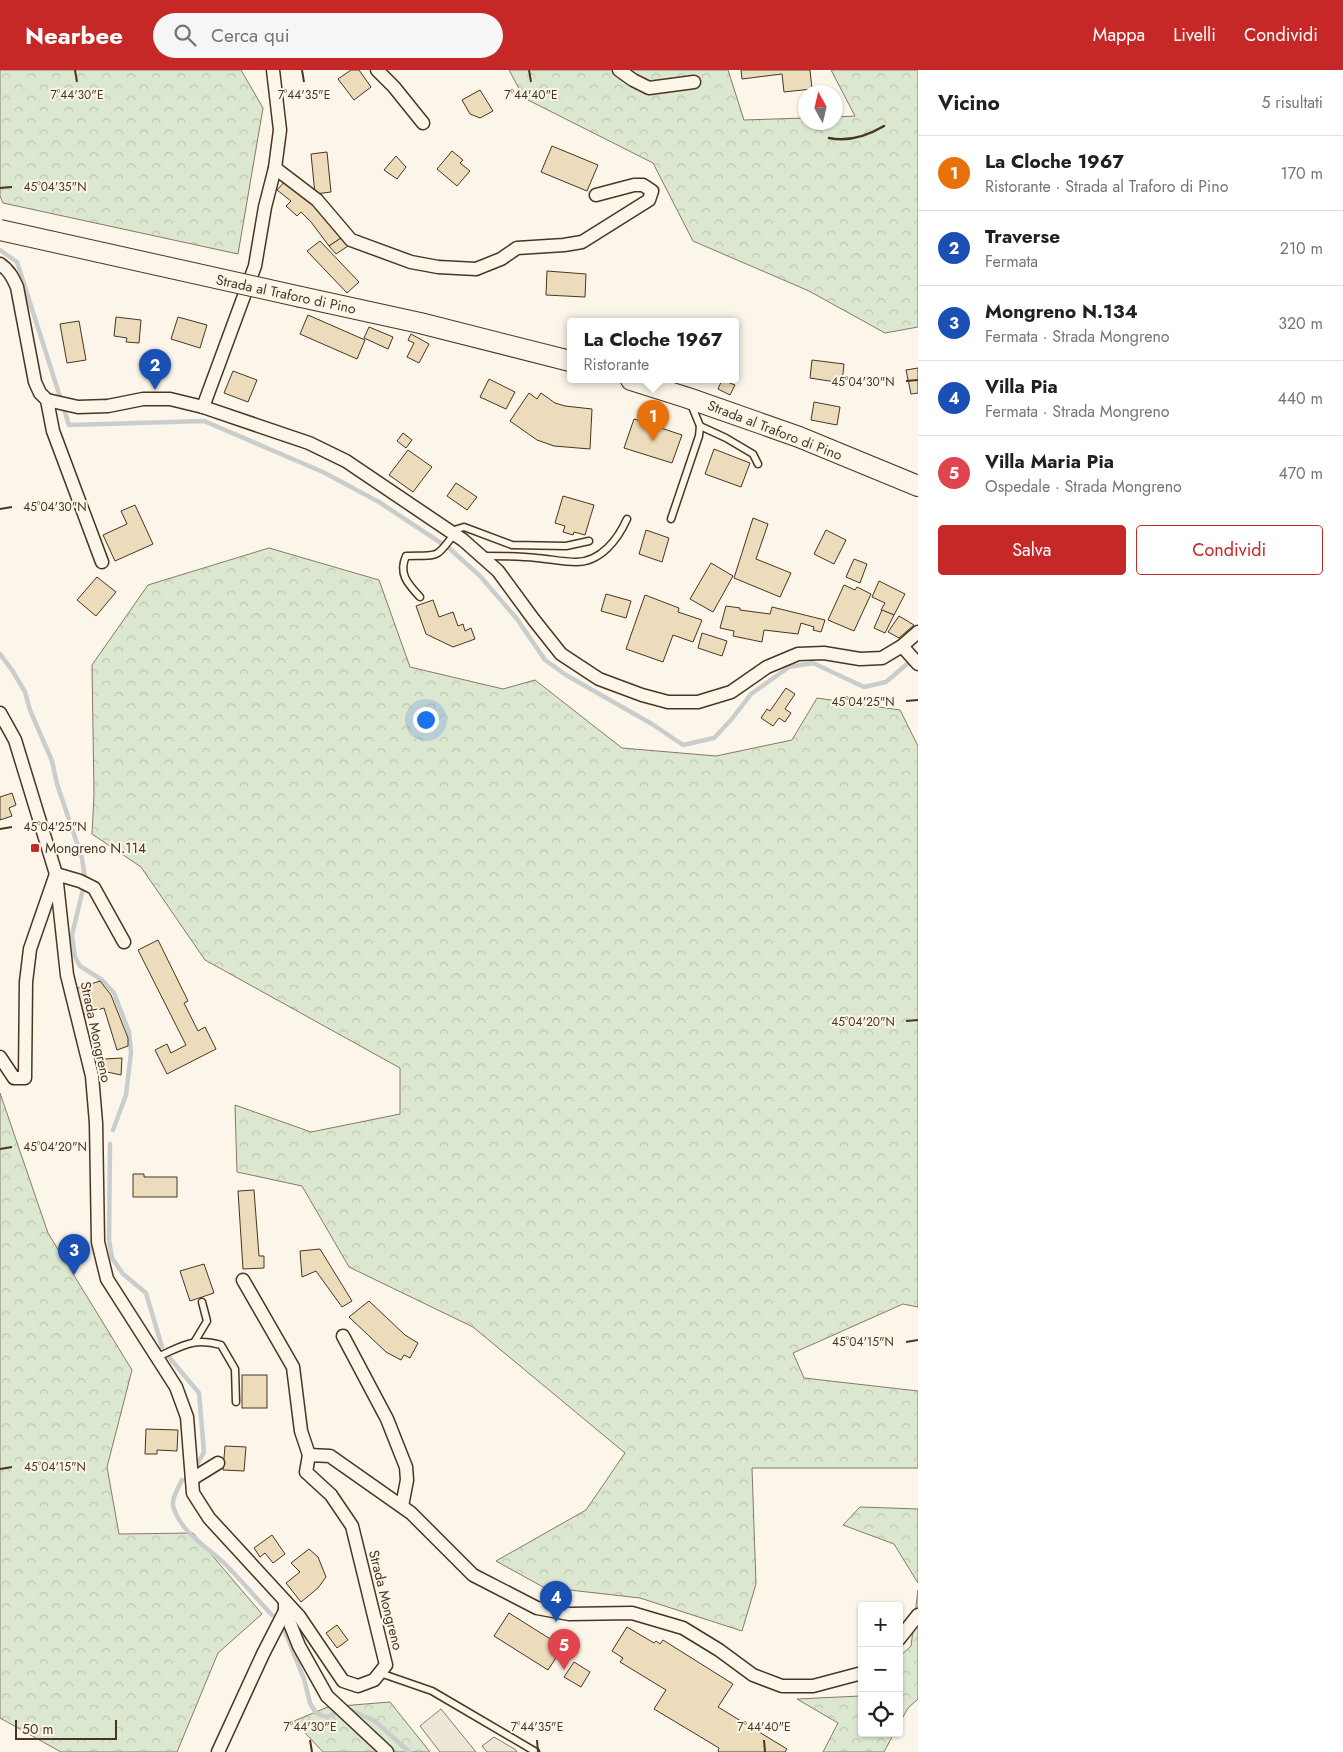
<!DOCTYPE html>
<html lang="it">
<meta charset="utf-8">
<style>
body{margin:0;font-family:Jost,sans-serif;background:#f6f6f6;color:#202124}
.controls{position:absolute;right:15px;bottom:15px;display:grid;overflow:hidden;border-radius:5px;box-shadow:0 1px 4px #0004}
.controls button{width:45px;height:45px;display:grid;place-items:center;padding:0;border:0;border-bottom:1px solid #e0e0e0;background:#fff;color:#202124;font:25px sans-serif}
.compass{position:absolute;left:798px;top:15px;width:45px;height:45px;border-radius:50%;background:#fff;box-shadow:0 1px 4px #0004;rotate:352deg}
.scale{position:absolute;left:15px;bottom:12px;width:102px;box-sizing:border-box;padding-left:5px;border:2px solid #4a3520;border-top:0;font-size:14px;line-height:18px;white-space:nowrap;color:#4a3520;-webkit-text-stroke:4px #fbf6e9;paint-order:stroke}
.you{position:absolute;left:425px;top:649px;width:18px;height:18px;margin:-12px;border:4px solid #fff;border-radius:50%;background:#1a73e8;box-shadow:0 0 0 8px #1a73e833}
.badge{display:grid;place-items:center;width:32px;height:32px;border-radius:50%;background:#c62828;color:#fff;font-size:16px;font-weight:700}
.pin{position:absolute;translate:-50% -41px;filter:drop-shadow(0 1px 2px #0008)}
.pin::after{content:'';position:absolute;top:26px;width:18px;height:15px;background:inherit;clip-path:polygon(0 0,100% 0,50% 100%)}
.popup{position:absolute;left:567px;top:248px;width:172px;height:65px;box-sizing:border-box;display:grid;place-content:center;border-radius:5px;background:#fff;filter:drop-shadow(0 1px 4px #0005);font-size:16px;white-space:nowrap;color:#757577}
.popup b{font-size:19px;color:#202124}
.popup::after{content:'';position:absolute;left:50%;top:100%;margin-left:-10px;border:10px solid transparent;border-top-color:#fff}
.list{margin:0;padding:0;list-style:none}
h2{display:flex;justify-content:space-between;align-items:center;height:65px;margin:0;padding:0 20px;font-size:21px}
h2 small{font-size:16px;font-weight:400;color:#757577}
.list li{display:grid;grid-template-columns:32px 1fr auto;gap:15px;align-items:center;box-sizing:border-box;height:75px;padding:0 20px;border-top:1px solid #e0e0e0}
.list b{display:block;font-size:19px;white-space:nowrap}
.list p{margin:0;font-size:16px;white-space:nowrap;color:#757577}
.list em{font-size:16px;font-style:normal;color:#757577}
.actions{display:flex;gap:10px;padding:15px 20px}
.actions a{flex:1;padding:11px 0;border:1px solid #c62828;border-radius:5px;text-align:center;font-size:18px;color:#c62828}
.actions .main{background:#c62828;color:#fff}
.icon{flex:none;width:28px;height:28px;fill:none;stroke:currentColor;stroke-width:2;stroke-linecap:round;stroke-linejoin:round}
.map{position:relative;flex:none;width:918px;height:1682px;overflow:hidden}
header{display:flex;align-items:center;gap:30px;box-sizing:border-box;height:70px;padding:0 25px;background:#c62828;color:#fff}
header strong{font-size:24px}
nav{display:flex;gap:28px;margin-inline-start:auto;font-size:18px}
.search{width:350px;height:45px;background:#f6f6f6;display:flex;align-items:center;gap:12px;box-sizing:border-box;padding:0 18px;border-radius:28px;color:#757577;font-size:19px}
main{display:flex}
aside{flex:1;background:#fff}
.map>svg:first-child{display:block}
.forest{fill:url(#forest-crowns);stroke:#887966}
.parking{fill:#ede7d9;stroke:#887966}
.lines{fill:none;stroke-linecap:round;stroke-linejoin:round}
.stream{stroke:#c9cecd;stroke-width:4.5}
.building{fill:#ecdcbc;stroke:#4a3520}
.lane-casing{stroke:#4a3520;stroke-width:9}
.street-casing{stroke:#4a3520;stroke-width:15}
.primary-casing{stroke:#4a3520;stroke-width:22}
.lane{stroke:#fbf6e9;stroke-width:6}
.street{stroke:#fbf6e9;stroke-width:12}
.primary{stroke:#fbf6e9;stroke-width:20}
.primary-bridge-casing{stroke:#4a3520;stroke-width:22;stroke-linecap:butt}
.primary-bridge{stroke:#fbf6e9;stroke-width:20}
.wall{stroke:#4a3520;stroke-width:2.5}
.ticks{fill:none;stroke:#4a3520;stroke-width:2}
.poi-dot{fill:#c62828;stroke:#fbf6e9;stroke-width:2}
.labels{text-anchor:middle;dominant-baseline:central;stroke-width:4;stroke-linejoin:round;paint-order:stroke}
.street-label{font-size:14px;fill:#4a3520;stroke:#fbf6e9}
.poi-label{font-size:14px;fill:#4a3520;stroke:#fbf6e9;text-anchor:start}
.ticks-label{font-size:12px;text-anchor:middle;fill:#4a3520;stroke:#fbf6e9;stroke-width:4;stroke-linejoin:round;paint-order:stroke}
</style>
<header>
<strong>Nearbee</strong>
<div class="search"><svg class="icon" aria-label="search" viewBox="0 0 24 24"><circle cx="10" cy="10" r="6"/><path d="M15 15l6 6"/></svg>Cerca qui</div>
<nav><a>Mappa</a><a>Livelli</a><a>Condividi</a></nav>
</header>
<main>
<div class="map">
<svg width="918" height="1682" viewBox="0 0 918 1682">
<defs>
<pattern id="forest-crowns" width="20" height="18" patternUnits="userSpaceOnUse" patternTransform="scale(1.25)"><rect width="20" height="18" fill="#dce7d0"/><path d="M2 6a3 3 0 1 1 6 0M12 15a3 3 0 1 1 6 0" fill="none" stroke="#bec7b2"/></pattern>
</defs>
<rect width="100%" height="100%" fill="#fbf6e9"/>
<g class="forest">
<path d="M0,0H241L263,38L238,184L3,133L0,126Z"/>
<path d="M509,0H728L744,50L805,48L806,52H836V47L855,46L831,0H918V257L885,263L809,221L693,171L653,93L524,28Z"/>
<path d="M269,478L379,510L410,597L503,619L535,610L622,678L716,686L792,670L817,628L900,640L918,676V1237L903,1234L793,1283L804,1308L918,1321V1398H752L756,1514L742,1561L640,1528L543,1517L496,1491L586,1440L625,1383L473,1257L349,1197L302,1116L237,1102L235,1035L311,1062L400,1044V998L205,890L141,797L92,764L94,725L92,595L148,515Z"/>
<path d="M0,1023L48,1163L132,1300L107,1397L119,1464L193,1463L262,1544L218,1583L177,1682H61L0,1648Z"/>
<path d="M860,1437L918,1439V1513L894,1474L843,1455Z"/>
<path d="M918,1520V1629L908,1638L899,1654V1587L911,1576Z"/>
<path d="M862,1625V1663H894L884,1682H823L838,1653L797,1629L860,1626Z"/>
<path d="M390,1632L430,1682H323L294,1651L328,1637Z"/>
</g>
<g class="parking">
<path d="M441,1639L476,1682H440L420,1656Z"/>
<path d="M494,1667L516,1680L517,1682H487L482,1676Z"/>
</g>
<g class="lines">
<g class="stream">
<path d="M0,180L17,192L69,355L204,351L323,402L379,432L450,479L480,506L517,549L545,590L566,605L652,654L683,675L714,668L731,650L751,624L789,597L813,593L864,617L886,612L913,589"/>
<path d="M0,584L12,600L25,622L30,640L52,691L57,714L82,788L85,809"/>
<path d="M83,819L72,865L75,887L80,896L102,910L114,923L129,962L131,983L126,1025L113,1060"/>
<path d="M110,1074L109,1170L112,1188L123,1204L146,1223L162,1277"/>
<path d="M168,1286L199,1323L204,1382L198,1393"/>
<path d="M182,1410C178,1419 170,1430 174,1439C182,1463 207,1477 224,1493C241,1510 256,1528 272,1545"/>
<path d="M283,1557L304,1609L310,1633L316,1643L326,1647L334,1644"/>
<path d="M348,1639L375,1651L409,1682"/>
</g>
</g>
<g class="building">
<path d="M351,0H359L371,17L354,30L338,9Z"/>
<path d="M741,0H810L812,19L784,22L782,4L742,9Z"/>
<path d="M480,20L493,41L480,48L470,44L462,30Z"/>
<path d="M552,76L598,95L587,121L541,102Z"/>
<path d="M452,81L463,90L460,93L470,101L457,116L437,99Z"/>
<path d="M327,82L331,122L315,124L311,84Z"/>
<path d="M396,86L406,97L397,109L384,100Z"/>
<path d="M287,109L327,148L341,168L329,176L311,152L301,142L297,146L286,136L291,131L277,120Z"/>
<path d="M341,168L348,176L336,184L329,176Z"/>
<path d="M320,171L359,212L347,223L307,181Z"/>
<path d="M547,201L586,204L585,227L546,225Z"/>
<path d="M308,245L365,270L357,289L300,264Z"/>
<path d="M116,247L141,250L139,273L126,272L127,268L114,266Z"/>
<path d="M178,247L207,255L200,278L171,269Z"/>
<path d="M79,251L86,290L67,293L60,254Z"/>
<path d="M369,257L393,267L388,279L364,268Z"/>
<path d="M411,264L429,274L419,293L407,287L414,273L408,270Z"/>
<path d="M812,290L844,294L842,313L810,308Z"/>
<path d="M918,298V323L911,324L906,300Z"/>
<path d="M233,301L257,310L248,332L224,323Z"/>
<path d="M489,309L515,322L506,339L480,327Z"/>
<path d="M722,310L735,315L730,325L718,319Z"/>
<path d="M529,323L537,329L541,323L555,333L565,336L592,339L590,379L554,376L537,370L510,351Z"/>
<path d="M814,332L840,337L837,355L811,350Z"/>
<path d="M634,349L682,365L672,393L624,378Z"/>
<path d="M403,363L412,370L406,378L397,371Z"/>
<path d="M714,379L750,393L741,417L705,404Z"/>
<path d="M408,380L432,397L413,422L389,405Z"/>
<path d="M456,413L477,427L467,440L447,426Z"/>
<path d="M563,426L594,435L585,465L574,462L573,465L563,462L565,456L555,453Z"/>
<path d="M135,435L153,474L115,491L103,465L127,454L121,441Z"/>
<path d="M753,448L768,454L756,489L791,503L780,527L734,508Z"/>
<path d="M646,460L669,468L662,492L639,484Z"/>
<path d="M826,460L846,470L834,494L814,484Z"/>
<path d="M854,489L867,494L860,513L846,507Z"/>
<path d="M711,493L733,506L713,542L690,529Z"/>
<path d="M97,507L116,522L96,546L77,530Z"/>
<path d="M879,511L905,524L894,545L881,540L885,533L872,527Z"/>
<path d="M844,515L855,520L857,517L871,524L854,561L828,550Z"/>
<path d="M606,524L631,531L626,548L601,541Z"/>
<path d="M645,525L679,538L678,542L702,550L693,572L673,565L663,592L626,579Z"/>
<path d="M433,530L439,547L453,542L458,556L463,554L465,561L471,558L475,569L453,577L426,564L416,536Z"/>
<path d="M726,536L740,538V540L770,544L772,537L825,550L821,562L813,560L814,557L801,553L798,564L764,560L762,572L733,566L734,561L720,558Z"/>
<path d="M882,540L894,545L885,563L874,558Z"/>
<path d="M899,546L914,555L899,568L888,562Z"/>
<path d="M702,563L727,571L722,586L698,578Z"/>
<path d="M786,618L795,624L785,639L791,643L785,652L779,648L773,656L761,648L767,639L770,641Z"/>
<path d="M12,723L16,735L9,738L12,746L0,750V727Z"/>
<path d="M158,870L188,931L184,933L198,961L205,957L216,979L167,1004L155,980L167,974L171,983L186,975L138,880Z"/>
<path d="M100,911L111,925L128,968V976L117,980L104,938L82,945L75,919Z"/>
<path d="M97,962L104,989L122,988L121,1005L107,1002L96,1005L86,965Z"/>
<path d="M133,1104H144V1107H177V1127H133Z"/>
<path d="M254,1120L259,1186H264V1198L243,1199L238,1121Z"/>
<path d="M320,1179L352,1231L342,1237L316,1201L302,1207L300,1181Z"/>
<path d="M204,1194L214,1223L190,1231L180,1201Z"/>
<path d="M369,1231L405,1265L418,1273L410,1288L404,1285L401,1290L386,1282L349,1247Z"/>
<rect x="242" y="1305" width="25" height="33"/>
<path d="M146,1359L178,1360L177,1381L157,1380V1384H145Z"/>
<path d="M225,1376L246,1377L244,1401L223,1400Z"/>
<path d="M272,1465L285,1484L273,1493L265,1483L260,1487L254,1478Z"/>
<path d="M309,1479L318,1487L326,1507L318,1518L301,1532L286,1513L300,1502L291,1493Z"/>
<path d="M509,1543L563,1577L548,1600L494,1566Z"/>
<path d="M337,1555L348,1570L337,1578L326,1563Z"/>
<path d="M627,1557L654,1573L656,1571L660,1574L663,1570L733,1614L718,1637L787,1679L785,1682H719L718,1681L719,1678L654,1639L666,1620L620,1592L623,1588L612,1581Z"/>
<path d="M574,1592L590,1602L581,1617L564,1607Z"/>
</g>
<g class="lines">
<g class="lane-casing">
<g id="lane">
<path d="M700,356L726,368L753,384L758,394"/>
<path d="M671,449L699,366L700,356L691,334"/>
<path d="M451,461L464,457L512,475L566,476L589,471"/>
<path d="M482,486C501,486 519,486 537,488C550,489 563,492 576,492C601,492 618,469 627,449"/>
<path d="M420,527C408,514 398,504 406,486C437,484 434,492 454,464"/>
<path d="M195,1271L207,1251L202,1232"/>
<path d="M157,1287C183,1276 193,1267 221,1275L235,1299L236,1332"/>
<path d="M380,1603L432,1621L536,1682"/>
</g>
</g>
<g class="street-casing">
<g id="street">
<path d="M377,0L394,17L423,53"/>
<path d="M619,0L633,10L649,18L694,12"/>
<path d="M275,98L317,130L351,170L411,192L438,197L476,199L501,189L517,178L564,175L582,172L649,130L652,121L643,115H634L596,125"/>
<path d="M0,194C9,200 13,208 17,217L35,312L40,323L47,330L78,337L108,336L143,329H170L203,337L309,373L346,391L463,470L498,501L534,550L561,584L599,609L642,625L668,632H698L731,622L767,597L798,584L824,583L860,589L882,588L902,576L918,562"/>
<path d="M47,330L53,361L102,492"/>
<path d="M203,337L255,196L265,137L275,98L280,60L273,0"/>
<path d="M902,576L918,594"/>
<path d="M0,643L15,670L56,804L67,905L92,1006L96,1053L98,1172L107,1209L176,1317L187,1347L193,1423L209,1448L299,1546L343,1611L358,1616L374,1610L386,1595L352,1456L331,1425L306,1402L309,1385L330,1386L411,1443L473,1505L537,1538L569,1544L632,1543L683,1558L719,1580L753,1605L782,1616H813L862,1603"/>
<path d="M0,987L14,1008H25L26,912L30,879L56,804L80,811L94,818L124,872"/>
<path d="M243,1210L293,1297L301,1361L309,1385"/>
<path d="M343,1266L387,1349L406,1397L407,1410L402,1436"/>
<path d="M192,1409L218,1393"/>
<path d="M285,1531V1541L299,1576L327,1626L387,1682"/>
<path d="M899,1569L918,1545"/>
<path d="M218,1682L263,1584L285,1541"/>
</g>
</g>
<g class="primary-casing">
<g id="primary">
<path d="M301,227L420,253L570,291"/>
<path d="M631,310L688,328L799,367L918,416"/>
</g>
</g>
<use href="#lane" class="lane"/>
<use href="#street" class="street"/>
<use href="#primary" class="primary"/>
<g class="primary-bridge-casing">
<path id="primary-bridge" d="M0,160L301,227"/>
</g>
<use href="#primary-bridge" class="primary-bridge"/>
<path class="wall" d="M829,68C848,72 867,66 884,56"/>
</g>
<path class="ticks" d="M75,0L77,12M302,0L304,12M529,0L531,12M0,118L12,117M906,311L918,310M0,439L12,437M906,631L918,630M0,759L12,757M906,951L918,950M0,1079L12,1077M906,1272L918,1270M0,1399L12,1397M310,1670L312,1682M537,1670L538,1682M764,1670L765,1682"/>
<rect class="poi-dot" x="30" y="773" width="10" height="10" rx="2.5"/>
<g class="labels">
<g class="street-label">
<text transform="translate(286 224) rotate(12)">Strada al Traforo di Pino</text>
<text transform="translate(775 360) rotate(21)">Strada al Traforo di Pino</text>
<text transform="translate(96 962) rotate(78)">Strada Mongreno</text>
<text transform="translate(386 1530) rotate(76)">Strada Mongreno</text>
</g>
<g class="poi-label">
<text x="45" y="778">Mongreno N.114</text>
</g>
</g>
<g class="ticks-label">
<text x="77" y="29">7°44'30"E</text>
<text x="304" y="29">7°44'35"E</text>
<text x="531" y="29">7°44'40"E</text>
<text x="55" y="121">45°04'35"N</text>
<text x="863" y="316">45°04'30"N</text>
<text x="55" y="441">45°04'30"N</text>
<text x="863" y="636">45°04'25"N</text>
<text x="55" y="761">45°04'25"N</text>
<text x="863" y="956">45°04'20"N</text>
<text x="55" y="1081">45°04'20"N</text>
<text x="863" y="1276">45°04'15"N</text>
<text x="55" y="1401">45°04'15"N</text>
<text x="310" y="1661">7°44'30"E</text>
<text x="537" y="1661">7°44'35"E</text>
<text x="764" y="1661">7°44'40"E</text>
</g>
</svg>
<div class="controls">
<button>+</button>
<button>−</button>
<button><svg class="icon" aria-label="locate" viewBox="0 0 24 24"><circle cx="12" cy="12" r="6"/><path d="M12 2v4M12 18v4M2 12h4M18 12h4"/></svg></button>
</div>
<svg class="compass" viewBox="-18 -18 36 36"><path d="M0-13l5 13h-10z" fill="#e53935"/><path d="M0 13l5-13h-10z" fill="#757577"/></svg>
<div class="scale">50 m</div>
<div class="you"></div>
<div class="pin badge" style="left:653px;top:371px;background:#e8710a">1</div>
<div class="popup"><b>La Cloche 1967</b>Ristorante</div>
<div class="pin badge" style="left:155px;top:320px;background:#1a4fb4">2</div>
<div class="pin badge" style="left:74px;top:1205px;background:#1a4fb4">3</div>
<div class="pin badge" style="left:556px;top:1552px;background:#1a4fb4">4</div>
<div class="pin badge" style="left:564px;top:1600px;background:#e0444e">5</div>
</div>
<aside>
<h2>Vicino<small>5 risultati</small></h2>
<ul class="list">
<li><span class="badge" style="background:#e8710a">1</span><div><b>La Cloche 1967</b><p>Ristorante · Strada al Traforo di Pino</p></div><em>170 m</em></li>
<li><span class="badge" style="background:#1a4fb4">2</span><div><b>Traverse</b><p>Fermata</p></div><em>210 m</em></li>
<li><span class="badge" style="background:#1a4fb4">3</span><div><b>Mongreno N.134</b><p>Fermata · Strada Mongreno</p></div><em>320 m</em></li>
<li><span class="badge" style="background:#1a4fb4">4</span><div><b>Villa Pia</b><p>Fermata · Strada Mongreno</p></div><em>440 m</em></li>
<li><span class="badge" style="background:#e0444e">5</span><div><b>Villa Maria Pia</b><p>Ospedale · Strada Mongreno</p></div><em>470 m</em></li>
</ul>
<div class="actions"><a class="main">Salva</a><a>Condividi</a></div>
</aside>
</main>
